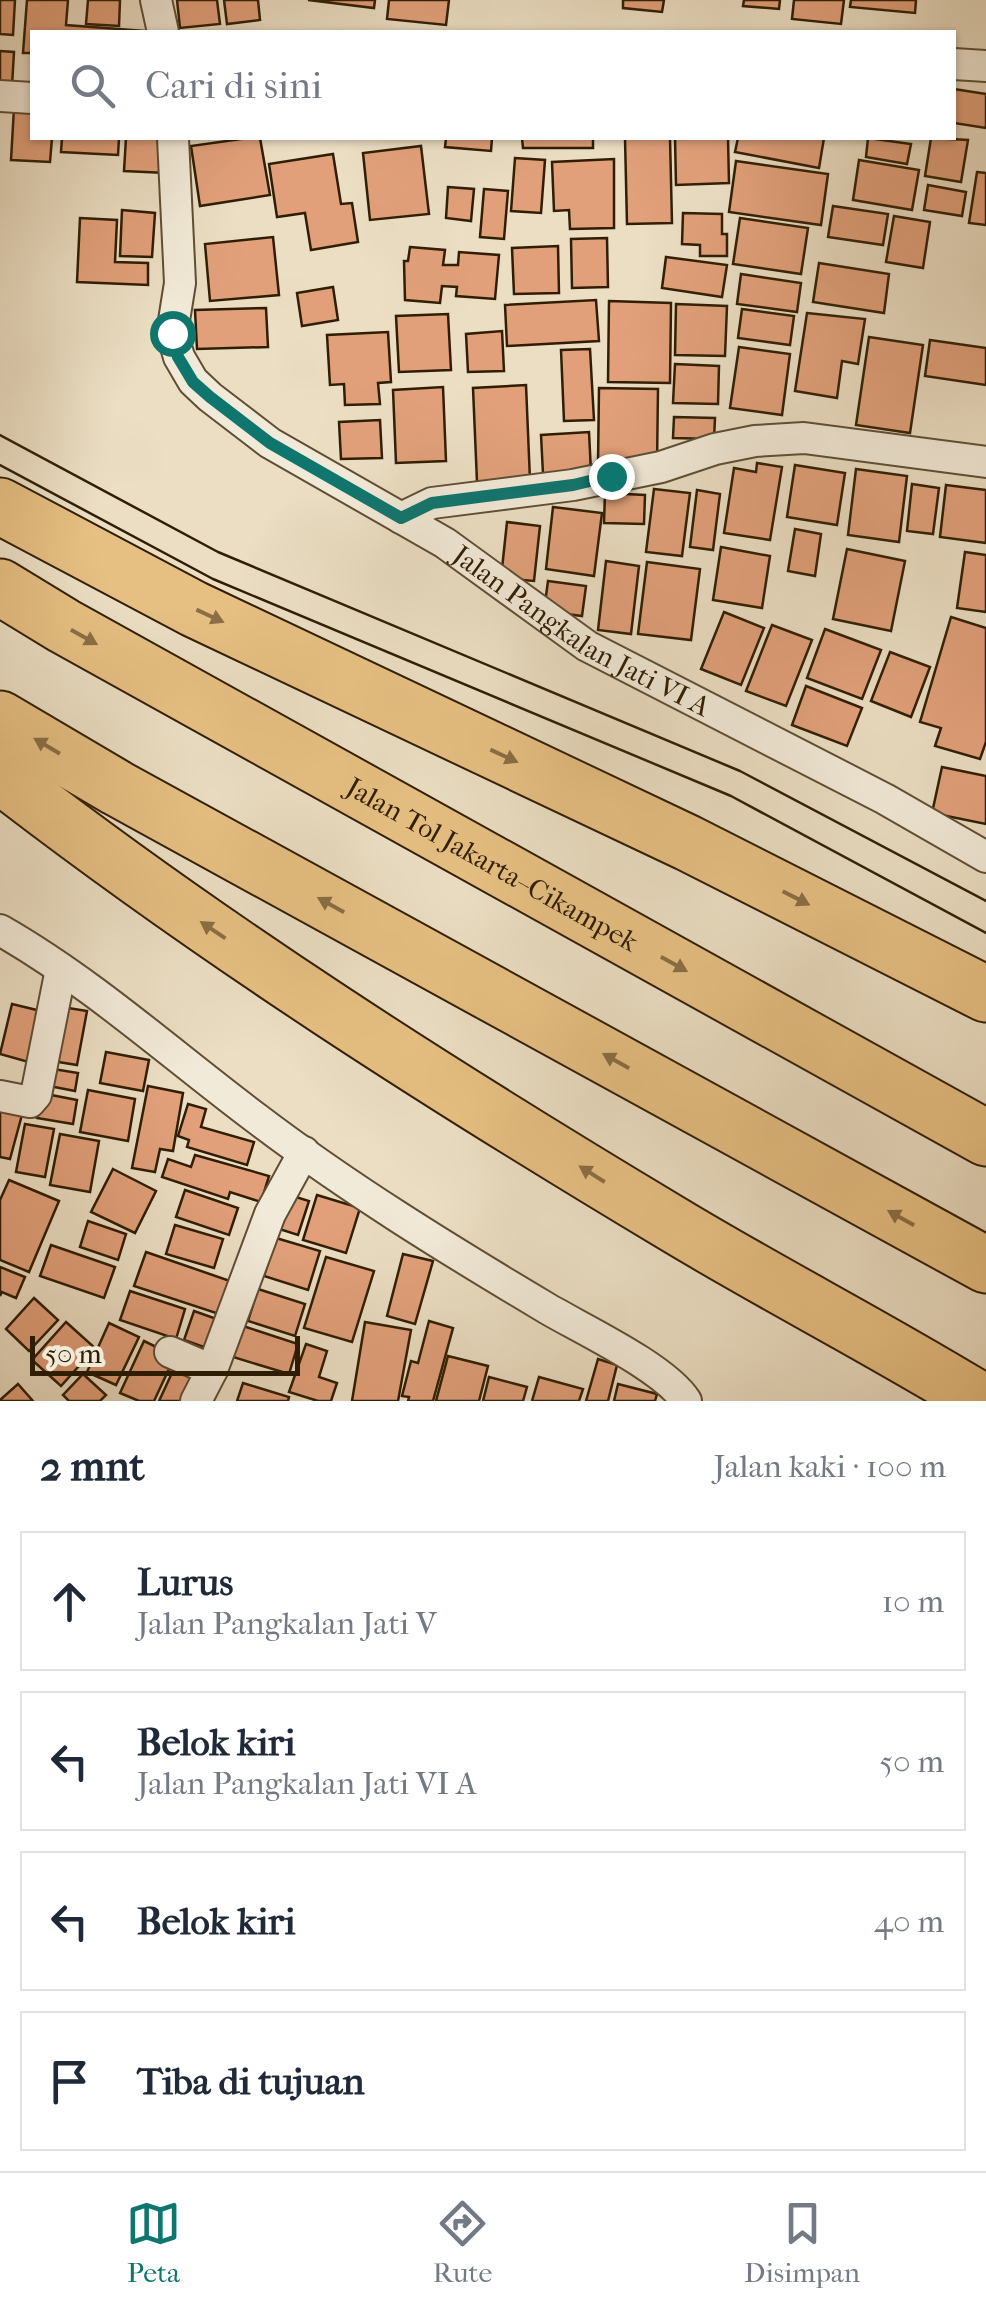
<!DOCTYPE html>
<html lang="id">
<meta charset="utf-8">
<style>
body{margin:0;font-family:"IM FELL French Canon",serif;background:#f6f6f7;color:#1f2937}
.scale{position:absolute;left:30px;bottom:25px;width:270px;box-sizing:border-box;padding-left:10px;border:5px solid #301e04;border-top:0;font-size:28px;line-height:35px;white-space:nowrap;color:#301e04;-webkit-text-stroke:8px #f2ead8;paint-order:stroke}
.stop{position:absolute;width:30px;height:30px;margin:-22px;border:8px solid #0f766e;border-radius:50%;background:#fff}
.stop.end{background:#0f766e;border-color:#fff;box-shadow:0 2px 10px #0008}
.list{margin:0;padding:0;list-style:none}
h2{display:flex;justify-content:space-between;align-items:center;height:130px;margin:0;padding:0 40px;font-size:42px}
h2 small{font-size:32px;font-weight:400;color:#747a83}
.list li{display:grid;grid-template-columns:65px 1fr auto;gap:30px;align-items:center;box-sizing:border-box;height:140px;margin:0 20px 20px;padding:0 20px;border:2px solid #e0e1e3;border-radius:0px}
.list b{display:block;font-size:38px;white-space:nowrap}
.list p{margin:0;font-size:32px;white-space:nowrap;color:#747a83}
.list em{font-size:32px;font-style:normal;color:#747a83}
.icon{flex:none;width:55px;height:55px;fill:none;stroke:currentColor;stroke-width:2;stroke-linecap:round;stroke-linejoin:round}
.map{position:relative;flex:none;width:986px;height:1401px;overflow:hidden}
.search{position:absolute;background:#fff;box-shadow:0 2px 8px #0004;left:30px;right:30px;top:30px;height:110px;display:flex;align-items:center;gap:25px;box-sizing:border-box;padding:0 35px;border-radius:0px;color:#747a83;font-size:38px}
.sheet{height:770px;background:#fff}
nav{display:flex;justify-content:space-around;align-items:center;box-sizing:border-box;height:140px;border-top:2px solid #e0e1e3;background:#fff;font-size:28px;color:#747a83}
nav a{display:grid;justify-items:center;gap:5px}
nav .on{color:#0f766e}
.map>svg:first-child{display:block}
.building{fill:#e1a07a;stroke:#301e04;stroke-width:2.5}
.lines{fill:none;stroke-linecap:round;stroke-linejoin:round}
.street-casing{stroke:#5f4e34;stroke-width:34}
.highway-casing{stroke:#301e04;stroke-width:59}
.street{stroke:#f2ead8;stroke-width:30}
.highway{stroke:#e6bf82;stroke-width:55}
.tram{stroke:#301e04;stroke-width:2.5}
.oneway{fill:#8b6e43}
.route{stroke:#0f766e;stroke-width:12}
.labels{text-anchor:middle;dominant-baseline:central;stroke-width:8;stroke-linejoin:round;paint-order:stroke}
.street-label{font-size:28px;fill:#301e04;stroke:#f2ead8}
</style>
<div class="map">
<svg width="986" height="1401" viewBox="0 0 986 1401">
<rect width="100%" height="100%" fill="#ebdec3"/>
<filter id="stains"><feTurbulence type="fractalNoise" baseFrequency=".002" numOctaves="4"/><feColorMatrix values="0 0 0 0 .2 0 0 0 0 .09 0 0 0 0 .02 0 0 0 .5 -.17"/></filter>
<radialGradient id="worn" r=".72"><stop offset=".6" stop-color="#630" stop-opacity="0"/><stop offset="1" stop-color="#630" stop-opacity=".3"/></radialGradient>
<g class="building">
<path d="M0,0H15L13,35L0,34Z"/>
<path d="M27,0H68L66,25L158,32H32V53H23Z"/>
<path d="M88,0H120L119,26L86,24Z"/>
<path d="M177,0H217L220,24L180,28Z"/>
<path d="M224,0H258L260,20L227,24Z"/>
<path d="M308,0H375L374,8Z"/>
<path d="M389,0H449L446,25L387,19Z"/>
<path d="M623,0H664L662,12L623,8Z"/>
<path d="M744,0H780L779,9L743,6Z"/>
<path d="M794,0H844L841,24L792,19Z"/>
<path d="M851,0H916L915,13L850,7Z"/>
<path d="M0,51L14,52L12,86H0Z"/>
<path d="M954,89L986,94V128L954,123Z"/>
<path d="M14,108L32,109V138H52L50,162L11,160Z"/>
<path d="M62,138H119L118,155L61,152Z"/>
<path d="M126,138H168L166,173L124,171Z"/>
<path d="M248,138H260L270,195L200,206L191,146Z"/>
<path d="M446,138H492L491,151L445,147Z"/>
<path d="M522,138H593V148H523Z"/>
<path d="M625,138H670L672,223L627,224Z"/>
<path d="M675,138H728L729,183L676,185Z"/>
<path d="M738,138H824L819,168L735,152Z"/>
<path d="M868,138L911,144L907,164L866,157Z"/>
<path d="M931,138L968,140L961,182L925,176Z"/>
<path d="M421,146L429,214L370,220L363,153Z"/>
<path d="M333,154L341,204L352,203L358,242L311,250L305,213L277,217L269,164Z"/>
<path d="M515,158L545,160L541,213L511,211Z"/>
<path d="M614,159V228L570,229L569,210L554,211L552,162Z"/>
<path d="M859,160L919,170L912,210L853,200Z"/>
<path d="M736,161L828,174L821,225L729,212Z"/>
<path d="M977,172L986,173V225L969,223Z"/>
<path d="M928,185L966,192L962,216L924,210Z"/>
<path d="M448,187L474,189L471,221L446,218Z"/>
<path d="M484,189L508,191L504,239L480,237Z"/>
<path d="M833,206L888,214L883,245L828,237Z"/>
<path d="M122,210L155,213L152,257L120,256Z"/>
<path d="M683,213L722,214V234H727V256H700V245L682,244Z"/>
<path d="M894,216L930,222L923,268L886,262Z"/>
<path d="M80,218L117,220L115,262L148,263V285L77,282Z"/>
<path d="M740,218L808,228L801,274L733,264Z"/>
<path d="M273,237L279,295L210,301L205,244Z"/>
<path d="M607,238L608,287L572,288L571,239Z"/>
<path d="M558,246L559,293L514,294L512,248Z"/>
<path d="M410,247L445,250L443,265H458L459,252L499,255L495,299L456,296L457,287L442,286L440,303L405,300L404,261H408Z"/>
<path d="M666,257L727,265L722,297L662,288Z"/>
<path d="M819,263L889,274L884,313L813,302Z"/>
<path d="M741,274L801,283L797,312L737,304Z"/>
<path d="M333,287L338,320L302,326L297,293Z"/>
<path d="M596,300L599,341L507,346L505,305Z"/>
<path d="M609,301L671,303L670,383L608,382Z"/>
<path d="M676,304L727,306L725,356L675,355Z"/>
<path d="M266,308L268,347L197,349L195,310Z"/>
<path d="M742,309L794,316L790,345L738,338Z"/>
<path d="M807,313L865,319L858,364L842,361L837,398L795,391Z"/>
<path d="M448,314L451,370L399,372L396,316Z"/>
<path d="M502,331L504,371L468,372L466,334Z"/>
<path d="M388,332L391,382L378,383L380,404L345,405L344,384L330,385L327,335Z"/>
<path d="M869,337L923,345L910,433L856,425Z"/>
<path d="M930,340L986,348V385L925,376Z"/>
<path d="M739,347L790,354L782,415L730,408Z"/>
<path d="M590,349L594,420L564,421L561,350Z"/>
<path d="M675,364L719,366L718,404L673,403Z"/>
<path d="M526,385L530,480L477,482L473,388Z"/>
<path d="M443,387L446,461L396,463L393,390Z"/>
<path d="M599,388L658,389L657,465H598Z"/>
<path d="M674,417L715,418L714,439L673,438Z"/>
<path d="M380,420L382,458L341,459L339,422Z"/>
<path d="M589,432L591,472L543,474L541,435Z"/>
<path d="M757,463L782,467L770,540L724,533L734,468L756,472Z"/>
<path d="M795,465L845,473L837,525L787,517Z"/>
<path d="M856,469L907,476L899,542L848,535Z"/>
<path d="M912,484L939,488L933,534L907,531Z"/>
<path d="M946,485L986,490V543L940,537Z"/>
<path d="M654,489L690,493L682,556L646,552Z"/>
<path d="M697,490L720,494L713,550L690,547Z"/>
<path d="M605,493L645,495L644,524L604,523Z"/>
<path d="M553,507L602,513L594,576L546,569Z"/>
<path d="M507,522L540,526L534,581L501,578Z"/>
<path d="M795,529L821,534L815,576L788,571Z"/>
<path d="M721,547L770,556L762,608L713,600Z"/>
<path d="M847,549L905,561L891,631L833,619Z"/>
<path d="M965,552L986,555V612L957,608Z"/>
<path d="M606,561L639,566L631,634L598,630Z"/>
<path d="M647,562L700,569L691,640L638,634Z"/>
<path d="M548,581L586,586L582,616L544,611Z"/>
<path d="M724,612L764,628L741,685L701,669Z"/>
<path d="M951,617L986,628V742L980,759L935,746L941,728L920,722Z"/>
<path d="M772,625L812,640L786,706L746,691Z"/>
<path d="M825,629L881,650L862,699L807,678Z"/>
<path d="M890,652L930,667L911,717L871,701Z"/>
<path d="M806,686L862,708L847,746L792,725Z"/>
<path d="M942,767L986,776V824L932,813Z"/>
<path d="M12,1004L45,1012L32,1063L0,1054Z"/>
<path d="M56,1006L87,1011L77,1065L46,1060Z"/>
<path d="M106,1052L149,1060L143,1091L100,1083Z"/>
<path d="M47,1068L78,1073L75,1091L44,1085Z"/>
<path d="M148,1086L183,1093L173,1151L160,1149L155,1172L132,1168Z"/>
<path d="M88,1090L135,1099L128,1141L80,1132Z"/>
<path d="M41,1093L77,1100L73,1124L37,1118Z"/>
<path d="M188,1104L206,1109L201,1127L254,1142L247,1165L187,1147L189,1140L178,1136Z"/>
<path d="M0,1105L23,1111L10,1159L0,1157Z"/>
<path d="M25,1124L54,1129L45,1177L16,1172Z"/>
<path d="M60,1134L99,1141L90,1192L50,1185Z"/>
<path d="M195,1155L269,1176L261,1202L230,1192L228,1199L162,1177L168,1159L191,1167Z"/>
<path d="M113,1169L156,1191L135,1233L91,1212Z"/>
<path d="M9,1180L59,1201L29,1272L0,1260V1200Z"/>
<path d="M185,1190L238,1208L229,1235L176,1217Z"/>
<path d="M283,1193L309,1201L298,1235L273,1227Z"/>
<path d="M317,1195L360,1208L346,1253L303,1240Z"/>
<path d="M88,1221L126,1234L118,1260L80,1247Z"/>
<path d="M175,1225L223,1239L214,1268L166,1254Z"/>
<path d="M276,1238L320,1251L308,1290L264,1276Z"/>
<path d="M51,1245L115,1267L104,1298L40,1276Z"/>
<path d="M146,1252L230,1281L219,1314L134,1286Z"/>
<path d="M403,1254L433,1261L415,1324L387,1316Z"/>
<path d="M326,1257L374,1271L352,1342L304,1328Z"/>
<path d="M0,1267L25,1277L16,1298L2,1292L0,1296Z"/>
<path d="M258,1289L305,1304L295,1336L248,1321Z"/>
<path d="M130,1291L185,1309L176,1339L120,1320Z"/>
<path d="M34,1298L58,1320L29,1351L6,1329Z"/>
<path d="M194,1311L225,1322L215,1351L184,1340Z"/>
<path d="M429,1321L453,1328L433,1401H408L409,1397L402,1396L411,1361L418,1363Z"/>
<path d="M66,1322L95,1348L61,1386L32,1360Z"/>
<path d="M365,1322L411,1330L398,1401H352Z"/>
<path d="M109,1323L139,1337L116,1385L87,1372Z"/>
<path d="M243,1326L298,1344L289,1374L233,1357Z"/>
<path d="M144,1341L175,1356L154,1401H139L120,1393Z"/>
<path d="M306,1344L327,1351L319,1377L337,1383L331,1401H318L289,1392Z"/>
<path d="M448,1356L488,1366L479,1401H436Z"/>
<path d="M598,1359L617,1365L608,1401H586Z"/>
<path d="M178,1360L203,1370L189,1401H159Z"/>
<path d="M83,1374L106,1395L100,1401H69L63,1395Z"/>
<path d="M489,1377L527,1387L523,1401H483Z"/>
<path d="M539,1377L583,1389L579,1401H532Z"/>
<path d="M243,1383L289,1397L288,1401H237Z"/>
<path d="M18,1384L33,1401H0V1400Z"/>
<path d="M618,1384L657,1394L655,1401H614Z"/>
</g>
<g class="lines">
<g class="street-casing">
<g id="street">
<path d="M156,0L163,32"/>
<path d="M954,64L986,66"/>
<path d="M0,96L32,98"/>
<path id="s1" d="M173,138L180,283L172,333L179,357L193,381L210,397L270,443L445,543L587,646L885,799L986,857"/>
<path d="M401,518L432,503L573,485L661,467L715,449L755,441L804,438L986,462"/>
<path d="M0,930C91,982 172,1055 256,1118C348,1188 449,1250 548,1309C584,1330 665,1368 686,1401"/>
<path d="M0,1096L30,1102L36,1095L61,969"/>
<path d="M170,1352L212,1370"/>
<path d="M196,1401L212,1370L270,1214L304,1152"/>
</g>
</g>
<g class="highway-casing">
<g id="highway">
<path d="M0,506L194,609L688,843L986,994"/>
<path id="s2" d="M0,587L64,626L986,1138"/>
<path d="M0,719L117,788L986,1265"/>
<path d="M0,775C213,940 441,1085 673,1224C774,1285 880,1339 981,1401"/>
</g>
</g>
<use href="#street" class="street"/>
<use href="#highway" class="highway"/>
<g class="tram">
<path d="M0,435L218,552L740,771L986,901"/>
<path d="M0,465L213,579L731,796L986,933"/>
</g>
</g>
<defs><path id="oneway-solid" d="M-6-.8H1V-3.2L6.5 0L1 3.2V.8H-6Z" transform="scale(2.5)"/></defs>
<g class="oneway">
<use href="#oneway-solid" transform="translate(210 616) rotate(25)"/>
<use href="#oneway-solid" transform="translate(84 637) rotate(29)"/>
<use href="#oneway-solid" transform="translate(47 746) rotate(-149)"/>
<use href="#oneway-solid" transform="translate(504 756) rotate(25)"/>
<use href="#oneway-solid" transform="translate(796 898) rotate(27)"/>
<use href="#oneway-solid" transform="translate(331 905) rotate(-151)"/>
<use href="#oneway-solid" transform="translate(213 930) rotate(-146)"/>
<use href="#oneway-solid" transform="translate(674 964) rotate(29)"/>
<use href="#oneway-solid" transform="translate(616 1061) rotate(-151)"/>
<use href="#oneway-solid" transform="translate(592 1174) rotate(-148)"/>
<use href="#oneway-solid" transform="translate(901 1218) rotate(-151)"/>
</g>
<g class="lines">
<path class="route" d="M172,333L178,357L193,382L210,397L270,443L401,518L432,503L573,485L611,476"/>
</g>
<g class="labels">
<g class="street-label">
<text stroke="none"><textPath href="#s1" startOffset="712">Jalan Pangkalan Jati VI A</textPath></text>
<text stroke="none"><textPath href="#s2" startOffset="565">Jalan Tol Jakarta–Cikampek</textPath></text>
</g>
</g>
<rect width="100%" height="100%" filter="url(#stains)"/>
<rect width="100%" height="100%" fill="url(#worn)"/>
</svg>
<div class="scale">50 m</div>
<div class="stop" style="left:172px;top:333px"></div>
<div class="stop end" style="left:611px;top:476px"></div>
<div class="search"><svg class="icon" aria-label="search" viewBox="0 0 24 24"><circle cx="10" cy="10" r="6"/><path d="M15 15l6 6"/></svg>Cari di sini</div>
</div>
<section class="sheet">
<h2>2 mnt<small>Jalan kaki · 100 m</small></h2>
<ul class="list">
<li><svg class="icon" aria-label="ahead" viewBox="0 0 24 24"><path d="M12 20V5M6 11l6-6 6 6"/></svg><div><b>Lurus</b><p>Jalan Pangkalan Jati V</p></div><em>10 m</em></li>
<li><svg class="icon" aria-label="left" viewBox="0 0 24 24"><path d="M17 20v-9H6M10 6l-5 5 5 5"/></svg><div><b>Belok kiri</b><p>Jalan Pangkalan Jati VI A</p></div><em>50 m</em></li>
<li><svg class="icon" aria-label="left" viewBox="0 0 24 24"><path d="M17 20v-9H6M10 6l-5 5 5 5"/></svg><div><b>Belok kiri</b></div><em>40 m</em></li>
<li><svg class="icon" aria-label="arrive" viewBox="0 0 24 24"><path d="M6 21V4h12l-3 4 3 4H6"/></svg><div><b>Tiba di tujuan</b></div></li>
</ul>
</section>
<nav>
<a class="on"><svg class="icon" aria-label="map" viewBox="0 0 24 24"><path d="M3 6l6-2 6 2 6-2v14l-6 2-6-2-6 2zM9 4v14M15 6v14"/></svg>Peta</a>
<a><svg class="icon" aria-label="directions" viewBox="0 0 24 24"><path d="M12 3l9 9-9 9-9-9zM9 14v-3h6M13 9l2 2-2 2"/></svg>Rute</a>
<a><svg class="icon" aria-label="saved" viewBox="0 0 24 24"><path d="M7 4h10v16l-5-4-5 4z"/></svg>Disimpan</a>
</nav>
